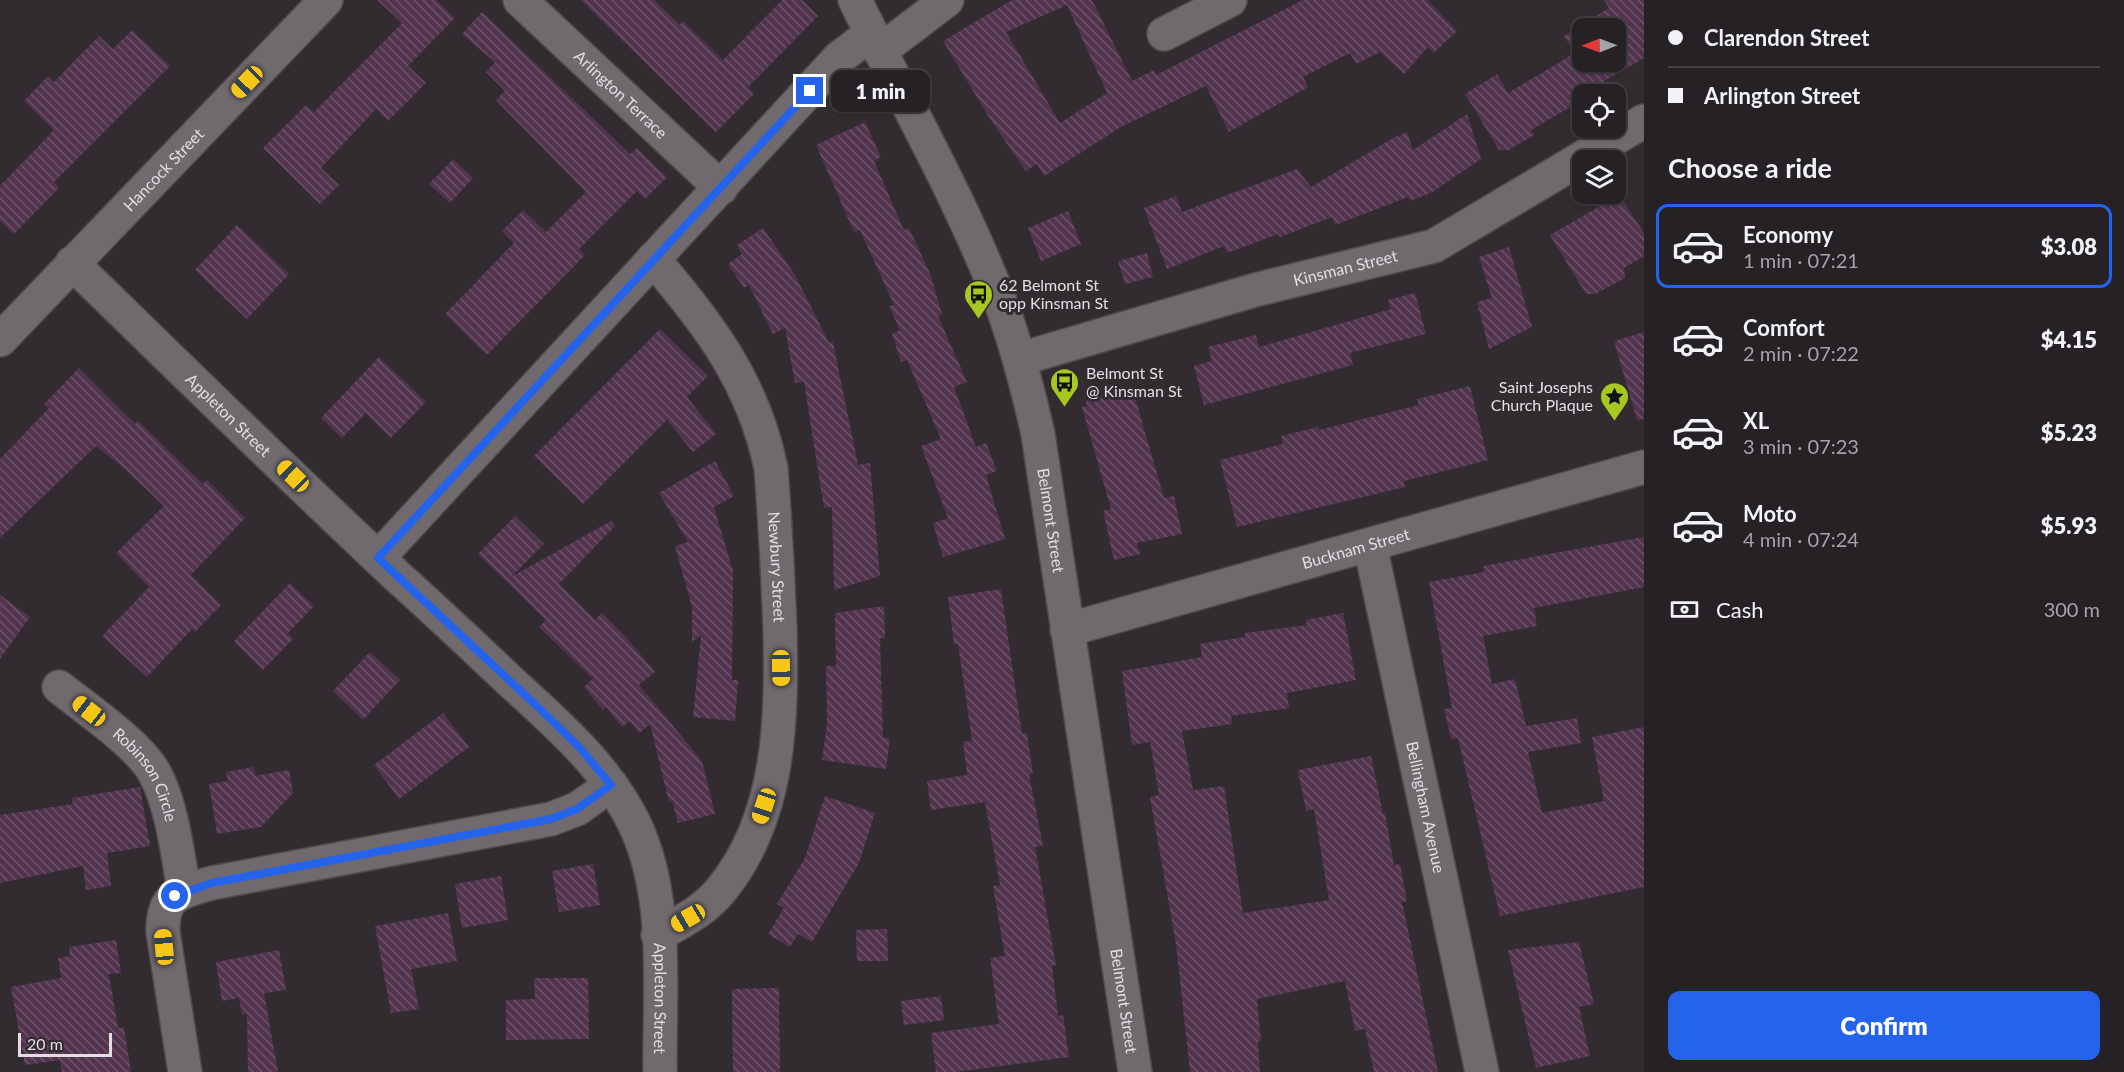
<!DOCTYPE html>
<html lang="en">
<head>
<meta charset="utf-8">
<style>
  :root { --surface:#262125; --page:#322e32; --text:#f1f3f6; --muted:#a4a3a7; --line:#423e42; --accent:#2563eb }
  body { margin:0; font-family:Lato,sans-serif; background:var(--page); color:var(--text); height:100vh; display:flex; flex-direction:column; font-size:22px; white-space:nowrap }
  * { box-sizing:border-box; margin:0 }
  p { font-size:20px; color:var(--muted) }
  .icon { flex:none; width:33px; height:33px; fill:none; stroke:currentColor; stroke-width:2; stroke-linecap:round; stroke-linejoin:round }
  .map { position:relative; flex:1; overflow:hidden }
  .details { display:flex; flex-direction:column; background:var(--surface); width:480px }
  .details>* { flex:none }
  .hud { display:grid; align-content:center; height:132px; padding:0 24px; background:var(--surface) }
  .needle { width:39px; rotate:269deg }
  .fabs { position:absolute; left:1572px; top:18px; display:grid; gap:12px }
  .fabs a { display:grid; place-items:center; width:54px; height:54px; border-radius:12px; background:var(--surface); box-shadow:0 2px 4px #0004,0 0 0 2px var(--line); font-size:30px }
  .scale { position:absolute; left:18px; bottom:15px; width:94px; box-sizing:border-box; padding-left:6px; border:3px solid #e2dee2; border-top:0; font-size:16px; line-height:21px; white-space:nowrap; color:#e2dee2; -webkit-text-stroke:4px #322c31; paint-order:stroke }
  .end { position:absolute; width:27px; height:27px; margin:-14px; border:8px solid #2563eb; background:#fff; box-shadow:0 0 0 3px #fff }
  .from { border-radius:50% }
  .bubble { position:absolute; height:42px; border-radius:12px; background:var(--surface); box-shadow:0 2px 4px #0004,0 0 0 2px var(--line); font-size:20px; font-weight:800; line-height:42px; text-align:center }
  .car { position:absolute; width:18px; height:36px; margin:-18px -9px; border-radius:8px; box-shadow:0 0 4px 2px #0007; background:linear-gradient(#f5c518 24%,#345 0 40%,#f5c518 0 76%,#345 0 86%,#f5c518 0) }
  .hud b { display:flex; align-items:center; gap:21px; height:57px; font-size:22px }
  .hud b+b { border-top:2px solid var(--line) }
  .hud i { width:15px; height:15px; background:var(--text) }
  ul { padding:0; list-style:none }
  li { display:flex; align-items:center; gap:18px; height:84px; margin:0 12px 9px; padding:0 12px; border:3px solid transparent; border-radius:12px }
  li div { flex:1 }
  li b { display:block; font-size:22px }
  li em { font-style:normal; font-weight:800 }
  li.current { border-color:var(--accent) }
  li>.icon { width:54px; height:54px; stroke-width:1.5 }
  h2 { padding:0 24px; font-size:27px; line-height:72px }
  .pay { display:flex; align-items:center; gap:15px; height:66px; padding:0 24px; font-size:22px }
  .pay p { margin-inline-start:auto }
  .button { display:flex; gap:12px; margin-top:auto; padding:12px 24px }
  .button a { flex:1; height:69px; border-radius:12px; background:var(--accent); color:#fff; font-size:24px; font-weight:800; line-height:69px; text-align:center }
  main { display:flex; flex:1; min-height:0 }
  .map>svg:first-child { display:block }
  .building { fill:url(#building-back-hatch); fill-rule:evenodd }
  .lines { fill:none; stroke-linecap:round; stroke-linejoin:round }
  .minor-casing { stroke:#4e494d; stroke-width:36 }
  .minor { stroke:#706a6f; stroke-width:33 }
  .route { stroke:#2563eb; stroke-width:8 }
  .labels { text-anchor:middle; stroke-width:6; stroke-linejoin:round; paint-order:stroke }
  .street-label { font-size:16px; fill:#e2dee2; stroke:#322c31 }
  .poi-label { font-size:16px; fill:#e2dee2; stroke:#322c31; text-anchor:start }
</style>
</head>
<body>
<main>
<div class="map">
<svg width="1644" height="1072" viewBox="0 0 1644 1072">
  <defs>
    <pattern id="building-back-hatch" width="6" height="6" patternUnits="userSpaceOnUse" patternTransform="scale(1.5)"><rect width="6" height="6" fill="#53344f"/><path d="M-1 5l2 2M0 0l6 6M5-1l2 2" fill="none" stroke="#6b5168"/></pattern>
  </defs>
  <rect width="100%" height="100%" fill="#322c31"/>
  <g class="building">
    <polygon points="377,0 436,0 455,18 408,66 426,83 388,121 376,109 321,168 339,185 320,204 263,148 306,105 314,112 402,23"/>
    <polygon points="581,0 654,0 680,25 683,21 723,60 782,0 802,0 818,16 748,87 754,94 716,132"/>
    <path d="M1012,0H1092L1132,81L1154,70L1156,75L1303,0H1427L1457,31L1434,53L1428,47L1404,74L1380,52L1356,64L1350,53L1303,77L1308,87L1229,132L1206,86L1121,127L1044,176L1037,164L1026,171L992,122L943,41ZM1067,5L1107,93L1060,123L1006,32Z"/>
    <path d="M1604,0H1644V58L1582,94L1577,99L1579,102L1531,130L1534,135L1509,150H1499L1465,94L1497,74L1508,93L1575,53L1564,36L1609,8ZM1582,28H1616V62H1582Z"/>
    <polygon points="482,12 630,154 637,148 667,177 645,199 637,191 579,249 585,255 487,355 445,314 514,243 502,231 523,210 546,232 586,192 496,100 505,91 486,72 495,62 462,34"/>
    <polygon points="132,30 170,66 54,182 59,188 14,234 0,221 0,186 54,130 24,101 48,76 54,82 99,36 113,49"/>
    <polygon points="1467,114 1481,159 1431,193 1410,201 1408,197 1335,225 1332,217 1280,237 1278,234 1227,253 1224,246 1167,269 1144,208 1176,196 1182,212 1297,169 1311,187 1393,138 1407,132 1413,150"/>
    <polygon points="865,122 881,157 874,161 904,230 909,228 931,276 942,315 938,316 967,382 954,387 976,447 986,443 997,471 986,475 1005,539 943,557 933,523 948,518 921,446 941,439 907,360 901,362 892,334 900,330 889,306 894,305 860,230 854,232 816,145"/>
    <polygon points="453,159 473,178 450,203 429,184"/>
    <polygon points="1619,195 1644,233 1644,256 1624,268 1625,278 1595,294 1586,294 1550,235"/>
    <polygon points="1068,211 1081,244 1041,261 1028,228"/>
    <polygon points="237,225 289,274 247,319 195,270"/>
    <polygon points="763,228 795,275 829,343 833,342 858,465 870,463 880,576 834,590 832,507 824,508 804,382 795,383 785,328 773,334 749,285 744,288 728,264 742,254 737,245"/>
    <polygon points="1509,247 1532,327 1489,349 1477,302 1492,298 1479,257"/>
    <polygon points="1147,253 1153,277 1125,284 1118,261"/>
    <polygon points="1415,293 1426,334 1350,353 1353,365 1204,405 1194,366 1212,361 1208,347 1256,335 1259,347 1391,309 1388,300"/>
    <polygon points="660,329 708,376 687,397 716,434 693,452 667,420 583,504 534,456"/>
    <polygon points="1644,332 1644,419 1637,420 1614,341"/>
    <polygon points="379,357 426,402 391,438 366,413 342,438 321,418"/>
    <polygon points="79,368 135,424 138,421 203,484 207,480 245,518 191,575 221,605 195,632 192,629 147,677 102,636 149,587 116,553 164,506 125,469 96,446 0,538 0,459 49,408 44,404"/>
    <polygon points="1470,386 1488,460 1404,481 1405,487 1237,527 1220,460 1283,444 1281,436 1318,427 1319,430 1419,405 1417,399"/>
    <polygon points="1132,387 1164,498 1174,496 1182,534 1137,543 1140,554 1114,560 1103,511 1111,509 1082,407 1087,406 1086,400"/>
    <polygon points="715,461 734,496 714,507 733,571 732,680 738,680 735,721 693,717 701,635 692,642 692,607 675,546 688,542 659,493"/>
    <polygon points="515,516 544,544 511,577 611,521 615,526 559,584 595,620 602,613 626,637 655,672 639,685 702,761 715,814 678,823 672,800 669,802 650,724 639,733 630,721 622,727 606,707 603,710 584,687 593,679 539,627 546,620 478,554"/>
    <polygon points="1644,537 1644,587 1534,608 1537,626 1483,636 1492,684 1515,679 1526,726 1577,718 1581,743 1528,752 1542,813 1604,801 1592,737 1644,727 1644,887 1500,916 1458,738 1451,739 1444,709 1452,708 1429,582 1484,572 1483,566"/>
    <polygon points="290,583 314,606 288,633 293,639 263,670 234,641"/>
    <polygon points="1001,589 1022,734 1027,733 1033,774 1029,774 1043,846 1035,847 1056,965 1052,966 1058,1016 1063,1015 1069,1057 956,1072 936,1072 931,1033 999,1024 990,958 1005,956 993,886 1000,885 985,802 931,810 927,781 967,775 963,742 972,741 958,644 954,644 948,597"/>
    <polygon points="0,595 30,617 0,659"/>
    <polygon points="884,606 885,638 880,638 883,737 890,739 886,769 822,760 827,724 826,666 836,666 835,613"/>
    <polygon points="1343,613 1356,680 1287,693 1289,708 1231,716 1232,724 1182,731 1193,790 1224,786 1243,913 1329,900 1314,809 1306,811 1298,770 1371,756 1383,814 1385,813 1394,865 1400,864 1407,901 1402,902 1438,1072 1374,1072 1365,1029 1355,1031 1345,981 1257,999 1261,1041 1258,1041 1260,1072 1190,1072 1176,944 1150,797 1159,795 1150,742 1132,745 1122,671 1202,657 1200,644 1245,637 1245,633 1307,625 1306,620"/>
    <polygon points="370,652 400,680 363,720 333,691"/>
    <polygon points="443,713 469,747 399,799 374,765"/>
    <polygon points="254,767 255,776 289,770 293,793 261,827 217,834 209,784 228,781 226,772"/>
    <polygon points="140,787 150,846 107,853 111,886 86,890 83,866 0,883 0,815 73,804 72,798"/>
    <polygon points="825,796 875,813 859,863 812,942 798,934 790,947 768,934 784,908 777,904 805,858"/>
    <polygon points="593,864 600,905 559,912 552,871"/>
    <polygon points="501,876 508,920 462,928 455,884"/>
    <polygon points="448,913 457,961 411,969 419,1009 391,1013 375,926"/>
    <polygon points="887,929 888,961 857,961 856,930"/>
    <polygon points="116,940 121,973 109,974 118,1028 124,1027 131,1072 62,1072 60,1060 25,1065 11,987 61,978 58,958 70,956 69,947"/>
    <polygon points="1579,942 1594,1004 1579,1007 1590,1056 1536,1068 1508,950"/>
    <polygon points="279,950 286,990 264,993 278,1072 248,1072 247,1014 242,1015 239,998 222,1001 216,962"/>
    <polygon points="534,978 588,978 589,1039 506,1040 506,1000 535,999"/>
    <polygon points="779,988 780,1072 733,1072 732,989"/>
    <polygon points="941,996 944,1020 904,1025 901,1001"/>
  </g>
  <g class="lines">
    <defs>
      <g id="minor">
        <path id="s1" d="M520,0L721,188"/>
        <path id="s2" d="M855,0C904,101 962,200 1002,306C1017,347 1028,390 1038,434L1135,1072"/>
        <polyline points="1164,34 1230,0"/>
        <polyline points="880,51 947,0"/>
        <path id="s3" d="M653,259C709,324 753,382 771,468C775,521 778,575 780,628C782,718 781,817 721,890C704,911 681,922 658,935"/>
        <path id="s4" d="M72,263C180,368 288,474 398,577C436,611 473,646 510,681C556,723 606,766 634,823C670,896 659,993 660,1072"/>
        <path id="s5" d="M0,340L326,0"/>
        <path id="s6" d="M1020,359L1255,290L1434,246L1644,121"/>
        <path id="s7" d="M1370,545L1482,1072"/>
        <polyline points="378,558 839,58 871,34"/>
        <path id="s8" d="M1067,630L1644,467"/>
        <path id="s9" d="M59,687C85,708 140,745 155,774C172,805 178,856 184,891"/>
        <path d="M185,1072L163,932C162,894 180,892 212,883L551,819L577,809L611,785"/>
      </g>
    </defs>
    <use href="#minor" class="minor-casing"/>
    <use href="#minor" class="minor"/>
  </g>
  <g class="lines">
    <polyline class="route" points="175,896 212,883 551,819 577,809 611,785 580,748 539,708 378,558 810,91"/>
  </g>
  <defs>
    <symbol id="bus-pin" viewBox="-11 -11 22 30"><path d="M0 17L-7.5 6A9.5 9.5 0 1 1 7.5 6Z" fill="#a6c821" stroke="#322c31"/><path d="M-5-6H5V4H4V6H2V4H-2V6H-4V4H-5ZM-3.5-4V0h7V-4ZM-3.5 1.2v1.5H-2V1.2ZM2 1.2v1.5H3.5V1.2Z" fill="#111"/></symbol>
    <symbol id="sight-pin" viewBox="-11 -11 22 30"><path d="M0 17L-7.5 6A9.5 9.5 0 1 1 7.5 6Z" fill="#a6c821" stroke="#322c31"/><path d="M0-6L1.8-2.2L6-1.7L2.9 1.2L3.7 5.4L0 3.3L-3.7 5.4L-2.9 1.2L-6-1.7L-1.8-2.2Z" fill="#111"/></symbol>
  </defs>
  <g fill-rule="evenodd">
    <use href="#bus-pin" x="962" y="278" width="33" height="45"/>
    <use href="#bus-pin" x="1048" y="366" width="33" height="45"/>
    <use href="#sight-pin" x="1598" y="380" width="33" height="45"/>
  </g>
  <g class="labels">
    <g class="street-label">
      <text dy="6" stroke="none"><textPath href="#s1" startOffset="138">Arlington Terrace</textPath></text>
      <text dy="6" stroke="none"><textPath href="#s5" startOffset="236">Hancock Street</textPath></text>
      <text dy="6" stroke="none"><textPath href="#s6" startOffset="338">Kinsman Street</textPath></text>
      <text dy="6" stroke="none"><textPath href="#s4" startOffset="218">Appleton Street</textPath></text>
      <text dy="6" stroke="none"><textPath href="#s2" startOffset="560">Belmont Street</textPath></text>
      <text dy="6" stroke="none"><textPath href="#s8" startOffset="300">Bucknam Street</textPath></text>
      <text dy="6" stroke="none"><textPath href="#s3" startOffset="342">Newbury Street</textPath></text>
      <text dy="6" stroke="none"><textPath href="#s9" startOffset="126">Robinson Circle</textPath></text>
      <text dy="6" stroke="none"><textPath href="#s7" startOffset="268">Bellingham Avenue</textPath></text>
      <text dy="6" stroke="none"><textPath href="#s4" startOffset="974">Appleton Street</textPath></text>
      <text dy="6" stroke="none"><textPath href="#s2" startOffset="1046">Belmont Street</textPath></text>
    </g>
    <g class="poi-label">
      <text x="999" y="291">62 Belmont St<tspan x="999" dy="18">opp Kinsman St</tspan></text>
      <text x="1086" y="379">Belmont St<tspan x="1086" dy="18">@ Kinsman St</tspan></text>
      <text x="1593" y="393" text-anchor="end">Saint Josephs<tspan x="1593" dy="18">Church Plaque</tspan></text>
    </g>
  </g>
</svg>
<div class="fabs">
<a><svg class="needle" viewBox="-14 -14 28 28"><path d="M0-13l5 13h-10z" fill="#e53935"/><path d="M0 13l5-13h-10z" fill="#a4a3a7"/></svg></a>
<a><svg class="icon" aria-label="locate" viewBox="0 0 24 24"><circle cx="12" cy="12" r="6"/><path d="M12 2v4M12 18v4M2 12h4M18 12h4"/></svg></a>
<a><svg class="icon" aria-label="layers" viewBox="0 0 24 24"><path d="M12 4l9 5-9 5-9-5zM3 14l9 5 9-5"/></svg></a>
</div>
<div class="scale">20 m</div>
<i class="end from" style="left:175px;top:896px"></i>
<i class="end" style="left:810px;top:91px"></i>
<div class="bubble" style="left:831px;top:70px;width:99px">1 min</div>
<i class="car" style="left:247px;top:82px;rotate:224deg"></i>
<i class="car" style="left:293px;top:476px;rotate:314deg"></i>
<i class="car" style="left:781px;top:668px;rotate:179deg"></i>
<i class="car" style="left:89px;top:711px;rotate:308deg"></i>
<i class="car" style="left:764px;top:806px;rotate:198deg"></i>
<i class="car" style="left:688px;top:918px;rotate:240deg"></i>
<i class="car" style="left:164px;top:947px;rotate:355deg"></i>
</div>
<section class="details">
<div class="hud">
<b><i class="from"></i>Clarendon Street</b>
<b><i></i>Arlington Street</b>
</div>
<h2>Choose a ride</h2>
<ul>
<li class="current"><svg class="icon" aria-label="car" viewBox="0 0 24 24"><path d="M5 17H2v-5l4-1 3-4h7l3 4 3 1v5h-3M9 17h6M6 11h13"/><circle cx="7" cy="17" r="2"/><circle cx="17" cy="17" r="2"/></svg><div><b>Economy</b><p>1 min · 07:21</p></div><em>$3.08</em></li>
<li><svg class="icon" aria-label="car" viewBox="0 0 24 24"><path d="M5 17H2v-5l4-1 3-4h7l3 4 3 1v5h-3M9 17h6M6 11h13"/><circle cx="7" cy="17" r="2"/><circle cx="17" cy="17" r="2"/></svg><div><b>Comfort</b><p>2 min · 07:22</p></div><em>$4.15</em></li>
<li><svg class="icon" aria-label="car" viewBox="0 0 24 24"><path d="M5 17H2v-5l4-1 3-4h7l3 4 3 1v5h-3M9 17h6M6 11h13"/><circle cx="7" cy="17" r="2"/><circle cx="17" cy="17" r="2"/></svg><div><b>XL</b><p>3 min · 07:23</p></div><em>$5.23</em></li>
<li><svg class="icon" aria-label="car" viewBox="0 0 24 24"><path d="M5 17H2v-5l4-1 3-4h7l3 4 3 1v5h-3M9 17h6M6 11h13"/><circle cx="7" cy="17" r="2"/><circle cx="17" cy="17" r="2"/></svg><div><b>Moto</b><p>4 min · 07:24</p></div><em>$5.93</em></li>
</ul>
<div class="pay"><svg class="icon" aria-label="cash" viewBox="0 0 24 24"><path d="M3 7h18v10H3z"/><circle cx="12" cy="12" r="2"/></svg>Cash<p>300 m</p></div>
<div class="button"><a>Confirm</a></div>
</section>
</main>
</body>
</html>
